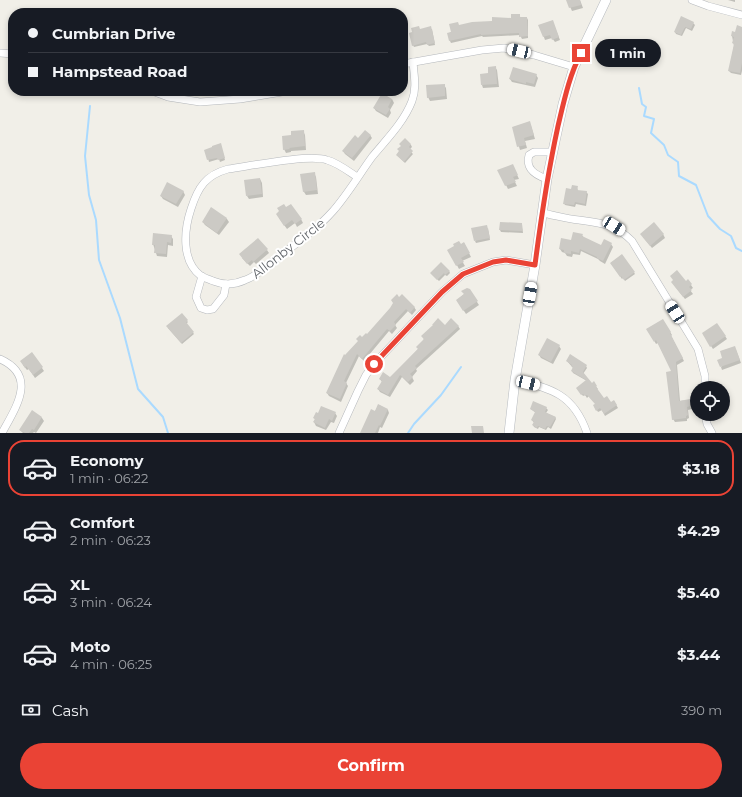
<!DOCTYPE html>
<html lang="en">
<head>
<meta charset="utf-8">
<style>
  :root { --surface:#171b24; --page:#242831; --text:#f1f3f6; --muted:#9ea1a6; --line:#363941; --accent:#ea4335 }
  body { margin:0; font-family:Montserrat,sans-serif; background:var(--page); color:var(--text); height:100vh; display:flex; flex-direction:column; font-size:15px; white-space:nowrap }
  * { box-sizing:border-box; margin:0 }
  p { font-size:13px; color:var(--muted) }
  .icon { flex:none; width:22px; height:22px; fill:none; stroke:currentColor; stroke-width:2; stroke-linecap:round; stroke-linejoin:round }
  .map { position:relative; height:433px; overflow:hidden }
  .side { display:flex; flex-direction:column; background:var(--surface); flex:1 }
  .side>* { flex:none }
  .top-card { position:absolute; left:8px; top:8px; width:400px; height:88px; border-radius:16px; box-shadow:0 2px 6px #0003; display:grid; align-content:center; height:88px; padding:0 20px; background:var(--surface) }
  .tools { position:absolute; left:690px; top:381px; display:grid; gap:8px }
  .tools a { display:grid; place-items:center; width:40px; height:40px; border-radius:50%; background:var(--surface); box-shadow:0 2px 6px #0003; font-size:20px }
  .end { position:absolute; width:18px; height:18px; margin:-9px; border:5px solid #ea4335; background:#fff; box-shadow:0 0 0 2px #fff }
  .from { border-radius:50% }
  .bubble { position:absolute; height:28px; border-radius:14px; background:var(--surface); box-shadow:0 2px 6px #0003; font-size:13px; font-weight:700; line-height:28px; text-align:center }
  .car { position:absolute; width:12px; height:24px; margin:-12px -6px; border-radius:5px; box-shadow:0 0 3px 1px #0007; background:linear-gradient(#fff 24%,#345 0 40%,#fff 0 76%,#345 0 86%,#fff 0) }
  .top-card b { display:flex; align-items:center; gap:14px; height:38px; font-size:15px }
  .top-card b+b { border-top:1px solid var(--line) }
  .top-card i { width:10px; height:10px; background:var(--text) }
  ul { padding:7px 0 0; list-style:none }
  li { display:flex; align-items:center; gap:12px; height:56px; margin:0 8px 6px; padding:0 12px; border:2px solid transparent; border-radius:16px }
  li div { flex:1 }
  li b { display:block; font-size:15px }
  li em { font-style:normal; font-weight:700 }
  li.active { border-color:var(--accent) }
  li>.icon { width:36px; height:36px; stroke-width:1.5 }
  .pay { display:flex; align-items:center; gap:10px; height:44px; padding:0 20px; font-size:15px }
  .pay p { margin-inline-start:auto }
  .cta { display:flex; gap:8px; margin-top:auto; padding:8px 20px }
  .cta a { flex:1; height:46px; border-radius:24px; background:var(--accent); color:#fff; font-size:16px; font-weight:700; line-height:46px; text-align:center }
  .map>svg:first-child { display:block }
  .shadow { fill:#0003 }
  .lines { fill:none; stroke-linecap:round; stroke-linejoin:round }
  .stream { stroke:#aadaff; stroke-width:2 }
  .building { fill:#cccac5 }
  .street-casing { stroke:#b5b8bc; stroke-width:8 }
  .secondary-casing { stroke:#b6babf; stroke-width:10 }
  .street { stroke:#fff; stroke-width:7 }
  .secondary { stroke:#fff; stroke-width:9 }
  .route { stroke:#ea4335; stroke-width:5 }
  .labels { text-anchor:middle; stroke-width:4; stroke-linejoin:round; paint-order:stroke }
  .street-label { font-size:13px; fill:#5f6368; stroke:#fff }
</style>
</head>
<body>
<div class="map">
<svg width="742" height="433" viewBox="0 0 742 433">
  <rect width="100%" height="100%" fill="#f1efe8"/>
  <g class="shadow">
    <polygon points="567,0 580,0 583,8 572,11"/>
    <polygon points="728,0 735,0 735,2"/>
    <polygon points="519,15 521,18 527,18 528,20 528,38 522,39 520,35 483,37 482,36 451,43 450,41 448,34 459,26 512,19"/>
    <polygon points="693,23 695,25 692,31 686,28 682,36 676,34 675,32"/>
    <polygon points="554,25 560,40 555,42 552,38 545,40 540,26"/>
    <polygon points="742,28 742,71 741,75 731,73 729,71 734,46 732,36"/>
    <polygon points="432,29 435,45 429,46 427,44 414,47 413,45 413,33 420,30"/>
    <polygon points="495,67 497,70 499,87 483,88 482,85"/>
    <polygon points="536,75 538,78 535,87 512,82 510,79"/>
    <polygon points="444,85 446,88 447,99 430,101 428,97"/>
    <polygon points="392,99 394,103 390,110 391,113 388,118 376,111 374,108"/>
    <polygon points="531,126 535,139 525,141 527,148 520,150 513,127"/>
    <polygon points="303,131 305,135 306,150 291,151 291,152 286,153 284,149 292,136"/>
    <polygon points="370,135 372,138 354,161 345,154 343,151 358,139"/>
    <polygon points="405,140 411,145 412,147 409,150 413,154 405,163 397,155"/>
    <polygon points="221,146 225,160 220,162 219,159 209,162 206,150"/>
    <polygon points="514,168 519,179 514,180 517,186 508,189 499,171"/>
    <polygon points="314,173 316,177 318,194 306,195 304,192 302,175"/>
    <polygon points="260,179 262,183 263,197 249,199 247,196"/>
    <polygon points="577,187 578,191 586,192 588,194 586,206 576,204 575,207 565,205 564,203 572,190"/>
    <polygon points="183,191 185,195 178,207 163,199 161,196"/>
    <polygon points="211,208 227,219 229,222 219,235 205,225 203,222"/>
    <polygon points="279,218 301,219 303,223 297,227 295,223 287,229"/>
    <polygon points="522,224 523,233 501,232 500,230"/>
    <polygon points="488,228 490,240 476,243 475,241"/>
    <polygon points="663,234 665,238 652,248 643,237"/>
    <polygon points="582,235 584,238 602,246 611,244 613,247 605,264 600,261 598,259 581,251 580,255 573,254 572,257 567,256 565,253 562,252 560,249"/>
    <polygon points="171,236 173,239 173,246 168,245 167,257 157,256 153,244"/>
    <polygon points="464,243 471,257 462,261 465,266 459,269 449,250"/>
    <polygon points="267,250 269,253 256,264 254,262 250,266 242,258"/>
    <polygon points="622,255 635,274 625,281 623,278 622,279 611,263"/>
    <polygon points="449,271 450,273 447,276 445,275 439,281 433,275"/>
    <polygon points="686,282 691,285 693,288 690,290 693,294 685,299 674,285"/>
    <polygon points="469,290 479,305 466,314 457,300"/>
    <polygon points="414,307 416,310 412,315 408,311 395,325 397,328 392,334 389,331 364,361 359,356 346,383 348,386 341,402 329,396 327,393 362,338 367,336 391,308"/>
    <polygon points="187,321 188,322 186,324 194,334 182,344 168,328"/>
    <polygon points="663,321 672,335 671,336 684,361 677,365 680,401 689,400 691,403 692,409 688,410 689,418 687,419 687,421 675,422 673,419 673,372 658,343 656,344 648,329"/>
    <polygon points="445,326 458,326 460,329 416,369 417,371 412,377 414,381 410,385 402,377 390,397 380,392 378,389 382,382 380,379 390,378 418,349 424,339 422,336"/>
    <polygon points="703,334 725,336 727,339 713,349"/>
    <polygon points="559,346 561,349 553,364 541,358 539,355"/>
    <polygon points="736,350 741,363 722,370 721,367"/>
    <polygon points="32,353 44,371 35,378 29,369 27,370 23,365"/>
    <polygon points="567,361 586,366 587,368 583,374 592,384 593,383 598,389 596,390 604,399 611,403 614,401 618,408 605,416 602,410 598,412 594,405 596,404 589,396 587,398 585,395 583,396 579,390 587,381 573,373 572,371 573,368"/>
    <polygon points="379,405 388,410 389,413 382,428 380,427 378,433 361,433"/>
    <polygon points="546,408 548,410 546,413 555,417 556,419 551,429 548,427 546,430 539,427 538,429 534,427 533,425 534,423 532,420 536,413 531,409"/>
    <polygon points="32,412 42,418 44,421 36,433 34,432 33,433 23,433 20,430"/>
    <polygon points="335,413 337,416 334,423 331,422 326,430 316,426 314,422 315,420 314,417"/>
  </g>
  <g class="lines">
    <g class="stream">
      <polyline points="639,88 642,104 646,107 644,116 654,119 651,133 664,145 668,155 678,162 679,176 696,185 708,216 720,229 731,236 736,248 742,251"/>
      <polyline points="90,106 85,156 89,195 96,220 99,260 120,318 138,389 163,417 168,433"/>
      <polyline points="408,433 414,424 441,395 461,367"/>
    </g>
  </g>
  <g class="building">
    <polygon points="566,0 580,0 581,5 569,8"/>
    <polygon points="511,14 520,14 520,17 527,17 528,36 519,37 519,33 481,35 481,34 449,41 447,33 451,32 449,24 458,22 459,25 472,22 492,21 492,17 511,18"/>
    <polygon points="681,16 694,22 691,29 685,27 681,35 674,32"/>
    <polygon points="553,20 559,37 552,40 550,35 543,37 538,25"/>
    <polygon points="737,25 742,27 742,63 740,73 728,71 734,44 732,43 734,37 731,36 732,31 735,32"/>
    <polygon points="419,26 420,29 431,26 435,43 427,45 426,42 412,46 409,33 412,32 411,28"/>
    <polygon points="496,66 497,84 481,85 480,74 488,73 488,67"/>
    <polygon points="513,67 537,74 534,84 526,82 526,84 509,79"/>
    <polygon points="445,84 445,96 427,98 426,85"/>
    <polygon points="382,93 392,99 388,107 390,109 386,115 373,108"/>
    <polygon points="530,121 534,135 524,138 526,145 517,147 512,127"/>
    <polygon points="304,130 305,146 289,148 290,149 283,150 282,136 291,135 291,131"/>
    <polygon points="365,130 371,135 352,158 342,151 355,135 358,138"/>
    <polygon points="405,138 411,144 409,147 413,151 404,162 396,155 399,151 397,149 401,146 399,144"/>
    <polygon points="221,143 225,158 218,160 217,158 207,160 204,150 212,147 212,146"/>
    <polygon points="513,164 518,175 513,177 516,182 505,186 497,170"/>
    <polygon points="315,172 317,190 303,192 300,174"/>
    <polygon points="260,178 262,194 246,196 244,180"/>
    <polygon points="167,182 184,191 176,204 160,196"/>
    <polygon points="572,185 578,186 577,190 587,191 585,204 575,202 574,205 563,204 566,188 571,189"/>
    <polygon points="284,204 286,207 291,204 302,219 295,224 292,220 284,226 276,214 279,211 277,208"/>
    <polygon points="211,207 227,218 217,233 202,222"/>
    <polygon points="500,222 522,223 522,231 499,230"/>
    <polygon points="654,222 664,234 650,246 640,234"/>
    <polygon points="487,225 490,238 474,241 471,228"/>
    <polygon points="573,232 583,234 582,236 601,245 604,239 612,243 603,261 597,258 597,257 580,249 579,253 571,251 571,254 564,253 564,250 559,249 561,238 571,240"/>
    <polygon points="153,233 172,235 171,243 167,242 166,254 154,253 155,245 152,245"/>
    <polygon points="258,238 268,249 253,262 252,260 247,264 239,254"/>
    <polygon points="459,241 461,244 464,242 470,253 461,258 464,262 456,266 447,250 454,246 453,244"/>
    <polygon points="622,254 635,272 624,280 621,276 620,277 610,263"/>
    <polygon points="441,262 450,271 445,275 444,273 437,280 430,273"/>
    <polygon points="677,270 686,281 688,279 692,284 689,287 692,290 683,297 671,282 673,280 670,276"/>
    <polygon points="467,288 470,289 478,301 463,311 456,300 464,294 461,291"/>
    <polygon points="397,294 399,297 402,294 415,307 410,313 406,309 394,322 396,325 390,331 387,329 362,359 357,354 344,381 347,383 340,399 326,393 344,354 345,355 358,341 356,339 360,335 362,337 366,333 367,334 390,308 393,303 391,300"/>
    <polygon points="182,313 188,320 186,322 194,332 181,343 166,326"/>
    <polygon points="438,318 445,325 451,318 459,326 415,366 417,368 410,374 413,377 408,382 400,375 388,395 377,389 382,381 379,379 383,372 390,377 418,349 416,347 424,339 421,336 433,325 432,325"/>
    <polygon points="663,319 671,332 670,333 683,358 676,362 679,401 690,399 691,406 687,407 688,415 686,416 686,418 672,420 666,372 671,371 656,340 654,342 646,329"/>
    <polygon points="717,323 726,336 710,347 702,333"/>
    <polygon points="547,338 560,345 551,362 538,355"/>
    <polygon points="735,346 740,360 720,367 717,360 722,358 720,351"/>
    <polygon points="32,352 43,367 33,375 26,366 25,368 20,361"/>
    <polygon points="570,354 587,365 583,372 592,383 594,381 597,386 596,387 604,398 607,396 611,402 614,400 617,405 604,414 600,408 596,411 593,405 595,404 587,395 585,396 583,394 581,395 576,388 586,380 571,371 573,367 571,366 572,365 566,361"/>
    <polygon points="533,401 547,407 545,412 556,417 550,427 547,426 545,429 538,426 537,428 532,425 534,422 531,420 535,412 530,409"/>
    <polygon points="378,404 388,409 380,426 379,425 375,433 360,433 371,409 375,411"/>
    <polygon points="321,406 336,412 332,421 329,419 325,428 313,422 315,419 313,418 316,412 318,413"/>
    <polygon points="32,410 42,417 34,430 32,429 29,433 25,433 19,430"/>
    <polygon points="471,426 483,426 484,433 472,433"/>
  </g>
  <g class="lines">
    <defs>
      <g id="street">
        <polyline points="692,0 708,6 742,15"/>
        <polyline points="0,53 13,54"/>
        <polyline points="403,64 482,50 504,48 534,55 574,67"/>
        <polyline points="152,91 168,97 200,102 240,99 288,91"/>
        <path d="M357,177C348,171 338,163 327,160C308,154 250,166 228,169C206,175 198,187 191,209C184,230 181,261 201,276C204,278 209,279 213,281C223,285 234,285 245,280C257,276 267,266 277,258C296,244 317,229 333,211C347,195 359,175 372,157C386,140 404,122 412,101C417,88 414,75 413,62"/>
        <path d="M547,179C535,175 525,169 529,155L534,152H552"/>
        <path d="M542,213C554,215 566,219 579,220C601,223 615,224 632,241L698,349L705,376V388"/>
        <polyline points="202,276 196,297 201,308 207,310 213,309 224,295 226,284"/>
        <path d="M0,359C38,376 16,407 2,433"/>
        <path d="M515,380C552,388 574,395 587,433"/>
        <polyline points="705,414 707,424 712,433"/>
        <polyline points="339,433 358,391 366,375 374,364 442,292 463,274 493,262 506,260 535,265"/>
      </g>
      <polyline id="secondary" points="509,433 515,380 535,265 547,179 563,104 574,67 606,0"/>
    </defs>
    <use href="#street" class="street-casing"/>
    <use href="#secondary" class="secondary-casing"/>
    <use href="#street" class="street"/>
    <use href="#secondary" class="secondary"/>
  </g>
  <g class="lines">
    <path class="route" d="M374,364L442,292L463,274L493,262L506,260L535,265C541,218 548,172 558,126C564,101 569,76 581,53"/>
  </g>
  <g class="labels">
    <g class="street-label">
      <text transform="translate(288 248) rotate(-38)" y="5">Allonby Circle</text>
    </g>
  </g>
</svg>
<div class="tools">
<a><svg class="icon" aria-label="locate" viewBox="0 0 24 24"><circle cx="12" cy="12" r="6"/><path d="M12 2v4M12 18v4M2 12h4M18 12h4"/></svg></a>
</div>
<i class="end from" style="left:374px;top:364px"></i>
<i class="end" style="left:581px;top:53px"></i>
<div class="bubble" style="left:595px;top:39px;width:66px">1 min</div>
<i class="car" style="left:519px;top:51px;rotate:283deg"></i>
<i class="car" style="left:614px;top:226px;rotate:122deg"></i>
<i class="car" style="left:530px;top:294px;rotate:10deg"></i>
<i class="car" style="left:675px;top:312px;rotate:327deg"></i>
<i class="car" style="left:528px;top:383px;rotate:103deg"></i>
<div class="top-card">
<b><i class="from"></i>Cumbrian Drive</b>
<b><i></i>Hampstead Road</b>
</div>
</div>
<section class="side">
<ul>
<li class="active"><svg class="icon" aria-label="car" viewBox="0 0 24 24"><path d="M5 17H2v-5l4-1 3-4h7l3 4 3 1v5h-3M9 17h6M6 11h13"/><circle cx="7" cy="17" r="2"/><circle cx="17" cy="17" r="2"/></svg><div><b>Economy</b><p>1 min · 06:22</p></div><em>$3.18</em></li>
<li><svg class="icon" aria-label="car" viewBox="0 0 24 24"><path d="M5 17H2v-5l4-1 3-4h7l3 4 3 1v5h-3M9 17h6M6 11h13"/><circle cx="7" cy="17" r="2"/><circle cx="17" cy="17" r="2"/></svg><div><b>Comfort</b><p>2 min · 06:23</p></div><em>$4.29</em></li>
<li><svg class="icon" aria-label="car" viewBox="0 0 24 24"><path d="M5 17H2v-5l4-1 3-4h7l3 4 3 1v5h-3M9 17h6M6 11h13"/><circle cx="7" cy="17" r="2"/><circle cx="17" cy="17" r="2"/></svg><div><b>XL</b><p>3 min · 06:24</p></div><em>$5.40</em></li>
<li><svg class="icon" aria-label="car" viewBox="0 0 24 24"><path d="M5 17H2v-5l4-1 3-4h7l3 4 3 1v5h-3M9 17h6M6 11h13"/><circle cx="7" cy="17" r="2"/><circle cx="17" cy="17" r="2"/></svg><div><b>Moto</b><p>4 min · 06:25</p></div><em>$3.44</em></li>
</ul>
<div class="pay"><svg class="icon" aria-label="cash" viewBox="0 0 24 24"><path d="M3 7h18v10H3z"/><circle cx="12" cy="12" r="2"/></svg>Cash<p>390 m</p></div>
<div class="cta"><a>Confirm</a></div>
</section>
</body>
</html>
